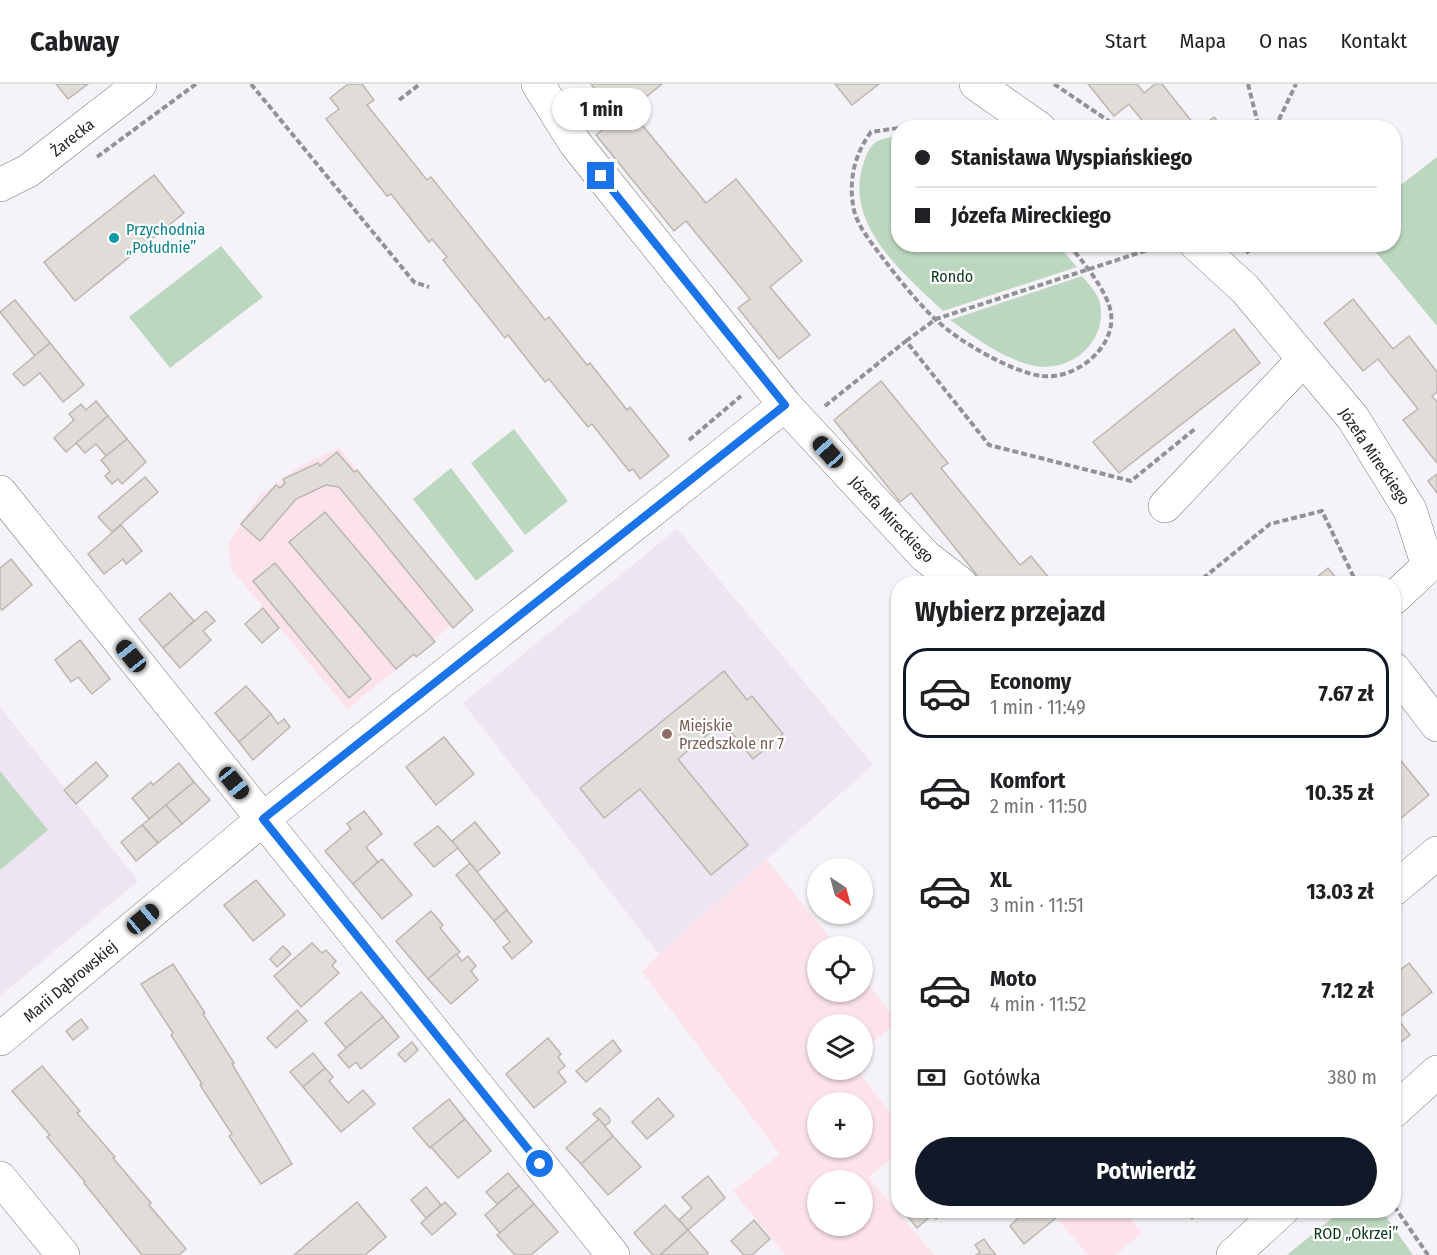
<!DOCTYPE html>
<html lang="pl">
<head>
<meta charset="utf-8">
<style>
  :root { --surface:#fff; --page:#f2f2f2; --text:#202124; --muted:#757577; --line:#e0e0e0; --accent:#111827 }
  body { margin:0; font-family:"Fira Sans Condensed",sans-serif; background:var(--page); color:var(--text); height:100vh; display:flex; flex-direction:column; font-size:22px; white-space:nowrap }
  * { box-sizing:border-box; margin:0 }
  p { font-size:20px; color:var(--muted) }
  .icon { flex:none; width:33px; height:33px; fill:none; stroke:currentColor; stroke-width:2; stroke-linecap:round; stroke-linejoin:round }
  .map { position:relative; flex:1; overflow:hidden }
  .drawer { position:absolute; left:891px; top:492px; width:510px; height:642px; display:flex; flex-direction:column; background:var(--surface); border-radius:24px; box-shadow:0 2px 4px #0004 }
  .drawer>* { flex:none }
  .hud { position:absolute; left:891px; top:36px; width:510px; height:132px; border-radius:24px; box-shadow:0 2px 4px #0004; display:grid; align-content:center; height:132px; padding:0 24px; background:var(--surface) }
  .needle { width:39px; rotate:144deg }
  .tools { position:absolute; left:807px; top:774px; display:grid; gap:12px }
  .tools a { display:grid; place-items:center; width:66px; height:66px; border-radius:50%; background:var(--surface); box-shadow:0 2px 4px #0004; font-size:30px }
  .end { position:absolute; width:27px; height:27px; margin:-14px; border:8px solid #1a73e8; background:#fff; box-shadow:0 0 0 3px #fff }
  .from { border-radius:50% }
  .bubble { position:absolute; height:42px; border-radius:21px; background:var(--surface); box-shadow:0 2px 4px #0004; font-size:20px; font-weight:700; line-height:42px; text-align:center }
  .car { position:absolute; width:18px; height:36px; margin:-18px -9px; border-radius:8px; box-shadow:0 0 4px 2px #0007; background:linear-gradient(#222 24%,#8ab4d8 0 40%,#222 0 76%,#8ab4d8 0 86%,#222 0) }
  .hud b { display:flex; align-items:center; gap:21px; height:57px; font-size:22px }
  .hud b+b { border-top:2px solid var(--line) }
  .hud i { width:15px; height:15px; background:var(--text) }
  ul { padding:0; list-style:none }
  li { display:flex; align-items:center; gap:18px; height:90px; margin:0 12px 9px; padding:0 12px; border:3px solid transparent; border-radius:24px }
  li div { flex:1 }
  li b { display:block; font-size:22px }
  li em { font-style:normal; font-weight:700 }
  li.selected { border-color:var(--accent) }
  li>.icon { width:54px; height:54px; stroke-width:1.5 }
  h2 { padding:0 24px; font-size:27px; line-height:72px }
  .pay { display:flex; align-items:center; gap:15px; height:66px; padding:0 24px; font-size:22px }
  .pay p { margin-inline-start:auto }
  .cta { display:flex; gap:12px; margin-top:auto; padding:12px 24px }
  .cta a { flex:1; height:69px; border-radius:36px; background:var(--accent); color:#fff; font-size:24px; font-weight:700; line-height:69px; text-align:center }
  header { display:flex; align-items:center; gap:36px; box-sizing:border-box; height:84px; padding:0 30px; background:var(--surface); border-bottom:2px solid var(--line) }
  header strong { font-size:28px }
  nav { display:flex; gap:33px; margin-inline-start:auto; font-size:21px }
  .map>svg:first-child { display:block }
  .industrial { fill:#fce2ea; fill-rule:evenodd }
  .built { fill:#ede5f1 }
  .green { fill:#bcd7bf }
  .building { fill:#e0ddd8; stroke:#bab7b1; stroke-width:1.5 }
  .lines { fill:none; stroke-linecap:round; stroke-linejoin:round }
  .minor-casing { stroke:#7c797e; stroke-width:34 }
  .path { stroke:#939195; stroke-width:4; stroke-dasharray:6 3; stroke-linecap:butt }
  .minor { stroke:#fff; stroke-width:33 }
  .route { stroke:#1a73e8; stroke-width:8 }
  .culture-dot { fill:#0f9aa8; stroke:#fff; stroke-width:2 }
  .education-dot { fill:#8d6e63; stroke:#fff; stroke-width:2 }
  .labels { text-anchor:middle; stroke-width:4.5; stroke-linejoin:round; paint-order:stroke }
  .street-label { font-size:16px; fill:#242325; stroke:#fff }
  .culture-label { font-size:16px; fill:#0d838f; stroke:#fff; text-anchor:start }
  .park-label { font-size:16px; fill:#0b3c18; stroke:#fff }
  .education-label { font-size:16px; fill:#785e54; stroke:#fff; text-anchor:start }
</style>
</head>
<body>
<header>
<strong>Cabway</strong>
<nav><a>Start</a><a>Mapa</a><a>O nas</a><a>Kontakt</a></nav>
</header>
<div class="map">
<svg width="1437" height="1171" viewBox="0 0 1437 1171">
  <rect width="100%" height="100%" fill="#f6f3f8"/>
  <g class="industrial">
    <polygon points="339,364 472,525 347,625 232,486 228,460 259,412 302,381"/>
    <path d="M766,775L837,862H818V908H862L863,894L898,938L863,966L862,940H818V986H857L898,1039V1070L868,1093L934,1171H785L733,1107L780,1070L642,888L659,870ZM818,1018H862V1064H818ZM818,1096H862V1142H818Z"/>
    <polygon points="1051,1127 1124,1127 1142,1149 1115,1171 1088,1171"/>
  </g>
  <g class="built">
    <polygon points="677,445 873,681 659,870 463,619"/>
    <polygon points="0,623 138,797 0,912"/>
  </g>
  <g class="green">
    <path d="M898,52V160L1058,161L1077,183L943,227C904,190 844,141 863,81C870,58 876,55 898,52Z"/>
    <polygon points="1437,73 1437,242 1370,161 1394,160 1394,106"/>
    <polygon points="221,162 263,213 170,284 129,233"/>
    <path d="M1082,192C1088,199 1098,210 1100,219C1108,259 1069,291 1030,281C1001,273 974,253 950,236Z"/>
    <polygon points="514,345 568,417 525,451 471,379"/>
    <polygon points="451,384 514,467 476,497 413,415"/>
    <polygon points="0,687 48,746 0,786"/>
    <polygon points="1341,1127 1382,1127 1413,1171 1287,1171"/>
  </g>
  <g class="building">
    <polygon points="56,0 88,0 68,15"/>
    <polygon points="348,0 362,0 374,16 367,21 427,96 431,93 545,236 549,233 587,281 590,279 627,326 630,323 669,372 640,395 633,385 629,387 592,340 588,343 549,295 545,298 508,251 505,254 443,176 447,173 432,155 429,158 391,110 387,112 326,35 339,25 330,14"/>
    <polygon points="591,0 662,0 630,26 706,119 736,95 802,177 770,203 810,251 779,275 738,224 750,215 686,137 674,147 596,51 618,33"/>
    <polygon points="835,0 879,0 852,21"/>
    <polygon points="1088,0 1137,0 1144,9 1155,0 1162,0 1197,44 1148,44 1129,20 1114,32"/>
    <polygon points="1214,33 1223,44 1200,44"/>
    <polygon points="154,91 184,129 75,217 44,178"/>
    <polygon points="1353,215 1393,265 1409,252 1437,288 1437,308 1432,312 1437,318 1437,379 1403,336 1418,325 1378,275 1363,287 1324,239"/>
    <polygon points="15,216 50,259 35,272 0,228"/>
    <polygon points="1234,245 1260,279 1119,389 1093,358"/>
    <polygon points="50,259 84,301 63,318 40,289 24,302 13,290"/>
    <polygon points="881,297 948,379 941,384 1020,481 1031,472 1054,500 1005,500 1001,495 996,500 984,500 911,409 900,418 834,336"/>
    <polygon points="96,317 108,332 66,368 54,354 74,336 69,330 81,320 86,326"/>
    <polygon points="108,332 127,355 106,372 96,360 85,369 76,359"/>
    <polygon points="127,355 146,378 122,400 118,395 112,400 105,392 110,387 101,376"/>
    <polygon points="337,368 354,388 357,386 473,526 453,544 339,403 326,401 296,415 260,457 241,440 276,401 280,404 285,399 283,395 318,379 320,382"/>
    <polygon points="1437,390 1437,409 1428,397"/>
    <polygon points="145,393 158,408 112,448 98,433"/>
    <polygon points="325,428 435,558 416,573 414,570 396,585 289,458"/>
    <polygon points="121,441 142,467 126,480 123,475 104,490 88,470"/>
    <polygon points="11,475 32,501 2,526 0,524 0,484"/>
    <polygon points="275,479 371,595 349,614 253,497"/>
    <polygon points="1328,484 1341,500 1309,500"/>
    <polygon points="170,509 194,537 163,564 139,535"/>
    <polygon points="263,524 279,544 262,559 245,540"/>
    <polygon points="206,527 215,537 203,547 211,556 180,584 163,564"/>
    <polygon points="80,556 110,595 92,610 78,593 71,598 55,576"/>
    <polygon points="724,587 747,616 752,612 783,650 753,675 723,638 678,675 748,761 711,791 640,705 604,734 580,704"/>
    <polygon points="246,602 271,630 239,658 215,629"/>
    <polygon points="271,630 278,640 284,635 290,643 253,676 239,658"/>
    <polygon points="444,653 474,690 436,721 406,683"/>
    <polygon points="1401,677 1429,711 1394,740 1394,684"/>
    <polygon points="96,678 108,692 76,720 64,706"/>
    <polygon points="179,679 194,698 149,735 132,714 151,698 153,701"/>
    <polygon points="194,698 210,716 182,740 166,721"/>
    <polygon points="166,721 182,740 158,759 142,741"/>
    <polygon points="364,727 382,750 366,763 378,778 353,800 325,767 351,745 347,740"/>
    <polygon points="475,738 500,769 477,788 452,757"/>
    <polygon points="142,741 158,759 136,777 121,758"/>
    <polygon points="438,742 458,764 434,783 414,760"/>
    <polygon points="382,775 412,811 382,835 353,800"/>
    <polygon points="470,779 507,826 494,837 456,791"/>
    <polygon points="256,796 285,831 253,857 224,821"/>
    <polygon points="507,826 532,858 512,875 503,863 510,858 494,837"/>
    <polygon points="431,827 443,841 440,844 460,868 428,895 396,857"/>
    <polygon points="312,859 322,869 326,866 336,877 332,882 339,889 301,923 274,892"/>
    <polygon points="283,862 291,870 277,883 270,875"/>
    <polygon points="456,870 462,877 468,872 476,882 471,887 478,896 451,920 428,895"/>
    <polygon points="1409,879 1432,908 1397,935 1394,930 1394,891"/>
    <polygon points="173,880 205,929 203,930 234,979 232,980 292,1080 261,1100 229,1052 232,1050 200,1001 202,1000 171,951 173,949 141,900"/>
    <polygon points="361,908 383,933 346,964 325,939"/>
    <polygon points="297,926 307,937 276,964 267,954"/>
    <polygon points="1394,930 1410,951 1394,963"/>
    <polygon points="383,933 399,953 361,985 356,978 349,984 338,971"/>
    <polygon points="81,935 88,944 73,956 66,947"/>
    <polygon points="548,954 561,970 558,973 565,982 558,988 566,998 534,1024 506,990"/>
    <polygon points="613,956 621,967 586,998 576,987"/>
    <polygon points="412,958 418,966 405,978 398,970"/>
    <polygon points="313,969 325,984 303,1003 290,988"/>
    <polygon points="42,982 80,1027 77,1029 115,1073 113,1074 151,1119 149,1121 186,1165 179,1171 142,1171 84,1099 85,1098 47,1053 50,1051 12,1007"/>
    <polygon points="325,984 333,993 329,997 348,1019 363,1006 375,1020 341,1048 303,1003"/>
    <polygon points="658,1014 674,1032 647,1055 632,1038"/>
    <polygon points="449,1015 465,1035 430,1064 413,1044"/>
    <polygon points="600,1024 609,1033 610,1038 605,1042 593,1030"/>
    <polygon points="465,1035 491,1067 458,1094 431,1063"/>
    <polygon points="599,1035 613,1052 581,1080 566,1064"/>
    <polygon points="613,1052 641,1083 608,1111 581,1080"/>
    <polygon points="508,1089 519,1102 497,1120 486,1108"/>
    <polygon points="708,1092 725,1114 688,1146 679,1136 692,1124 682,1113"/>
    <polygon points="519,1102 534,1120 500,1149 485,1131"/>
    <polygon points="426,1103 441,1121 426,1134 411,1116"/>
    <polygon points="357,1118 386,1153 365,1171 294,1171"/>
    <polygon points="445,1118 456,1130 432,1151 421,1139"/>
    <polygon points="534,1120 558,1148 531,1171 515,1171 497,1151"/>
    <polygon points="665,1121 688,1146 660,1171 653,1171 634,1149"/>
    <polygon points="907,1126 939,1126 942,1130 936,1135 932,1131 917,1144 905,1129"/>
    <polygon points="1026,1126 1049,1126 1056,1134 1024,1160 1010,1142"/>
    <polygon points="1185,1126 1203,1126 1192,1135"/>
    <polygon points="754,1136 770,1155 752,1171 744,1171 731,1157"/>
    <polygon points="688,1146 708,1169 706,1171 660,1171"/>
    <polygon points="984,1155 988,1161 996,1171 976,1171 980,1168 975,1161"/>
  </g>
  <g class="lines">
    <defs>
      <g id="minor">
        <polyline points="538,0 575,59 785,321 925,472 961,500"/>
        <polyline points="976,0 1039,44"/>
        <polyline points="0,101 28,87 140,0"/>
        <polyline points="1196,160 1245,205 1353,334 1410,426 1428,482 1394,514"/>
        <polyline points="0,408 613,1171"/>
        <polyline points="1165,422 1303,276"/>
        <polyline points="1394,585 1437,641"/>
        <polyline points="1394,805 1437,769"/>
        <polyline points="0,955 263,735 785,321"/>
        <polyline points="1394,1027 1437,988"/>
        <polyline points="0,1094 63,1171"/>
        <polyline points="1233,1171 1282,1126"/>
      </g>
    </defs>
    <use href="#minor" class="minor-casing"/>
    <g class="path">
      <polyline points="251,0 414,198 429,203"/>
      <polyline points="1054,0 1119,44"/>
      <polyline points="1248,0 1259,44"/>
      <polyline points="399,16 420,0"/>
      <path d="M898,44L871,48C854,71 848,98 854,126C858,143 871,158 882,173C898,194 916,217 935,235C958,257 1011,288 1042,292C1075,296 1116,264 1111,229C1108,208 1082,176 1068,160"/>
      <polyline points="1275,44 1296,0"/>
      <polyline points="97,73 196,0"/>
      <polyline points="1246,169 1257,160"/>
      <polyline points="906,257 936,235 1166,160"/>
      <polyline points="825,322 906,257 989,361 1131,397 1196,344"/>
      <polyline points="689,356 741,312"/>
      <polyline points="1196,500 1270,440 1322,427 1357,500"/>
      <polyline points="1394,1122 1428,1171"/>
    </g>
    <use href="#minor" class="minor"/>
  </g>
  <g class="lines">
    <polyline class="route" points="540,1080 263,735 785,321 601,92"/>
  </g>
  <circle class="culture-dot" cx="114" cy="154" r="6"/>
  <circle class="education-dot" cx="667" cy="650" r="6"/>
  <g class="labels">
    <g class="street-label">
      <text transform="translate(72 53) rotate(-38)" y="6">Żarecka</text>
      <text transform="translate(1375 372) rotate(56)" y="6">Józefa Mireckiego</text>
      <text transform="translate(892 435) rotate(46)" y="6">Józefa Mireckiego</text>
      <text transform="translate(70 897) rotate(-40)" y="6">Marii Dąbrowskiej</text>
    </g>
    <g class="culture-label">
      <text x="126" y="151">Przychodnia<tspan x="126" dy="18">„Południe”</tspan></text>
    </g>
    <g class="park-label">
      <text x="952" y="198">Rondo</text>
      <text x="1356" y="1155">ROD „Okrzei”</text>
    </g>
    <g class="education-label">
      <text x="679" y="647">Miejskie<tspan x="679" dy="18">Przedszkole nr 7</tspan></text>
    </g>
  </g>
</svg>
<div class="tools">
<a><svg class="needle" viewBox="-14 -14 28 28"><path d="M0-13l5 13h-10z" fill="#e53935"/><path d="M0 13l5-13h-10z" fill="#757577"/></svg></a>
<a><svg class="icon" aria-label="locate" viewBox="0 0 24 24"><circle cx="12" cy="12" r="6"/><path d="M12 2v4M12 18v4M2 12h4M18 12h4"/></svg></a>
<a><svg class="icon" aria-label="layers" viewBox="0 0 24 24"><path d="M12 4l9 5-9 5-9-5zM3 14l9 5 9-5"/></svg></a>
<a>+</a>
<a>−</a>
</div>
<i class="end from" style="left:540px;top:1080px"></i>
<i class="end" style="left:601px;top:92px"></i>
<div class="bubble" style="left:552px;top:4px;width:99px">1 min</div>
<i class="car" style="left:828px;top:368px;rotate:318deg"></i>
<i class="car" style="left:131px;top:572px;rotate:321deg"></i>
<i class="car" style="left:234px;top:699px;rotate:141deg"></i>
<i class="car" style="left:143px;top:835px;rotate:50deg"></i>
<div class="hud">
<b><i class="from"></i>Stanisława Wyspiańskiego</b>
<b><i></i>Józefa Mireckiego</b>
</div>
<section class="drawer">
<h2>Wybierz przejazd</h2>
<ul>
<li class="selected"><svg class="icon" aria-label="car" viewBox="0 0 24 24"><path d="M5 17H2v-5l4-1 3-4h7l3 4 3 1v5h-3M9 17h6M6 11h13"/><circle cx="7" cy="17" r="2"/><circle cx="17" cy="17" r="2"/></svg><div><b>Economy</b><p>1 min · 11:49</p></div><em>7.67 zł</em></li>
<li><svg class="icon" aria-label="car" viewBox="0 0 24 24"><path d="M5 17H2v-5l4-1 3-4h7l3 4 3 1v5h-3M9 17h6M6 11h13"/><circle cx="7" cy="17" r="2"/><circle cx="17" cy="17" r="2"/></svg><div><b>Komfort</b><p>2 min · 11:50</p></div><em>10.35 zł</em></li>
<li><svg class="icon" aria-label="car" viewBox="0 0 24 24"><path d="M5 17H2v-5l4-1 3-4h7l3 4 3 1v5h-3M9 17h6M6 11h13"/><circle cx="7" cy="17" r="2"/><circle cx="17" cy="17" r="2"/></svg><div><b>XL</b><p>3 min · 11:51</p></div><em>13.03 zł</em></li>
<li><svg class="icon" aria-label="car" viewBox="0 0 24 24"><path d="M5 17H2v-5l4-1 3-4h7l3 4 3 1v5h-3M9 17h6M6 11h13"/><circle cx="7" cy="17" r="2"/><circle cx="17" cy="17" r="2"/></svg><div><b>Moto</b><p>4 min · 11:52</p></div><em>7.12 zł</em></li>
</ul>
<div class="pay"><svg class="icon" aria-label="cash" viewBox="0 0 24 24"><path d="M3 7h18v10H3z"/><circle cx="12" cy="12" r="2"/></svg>Gotówka<p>380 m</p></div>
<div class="cta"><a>Potwierdź</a></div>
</section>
</div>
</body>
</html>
